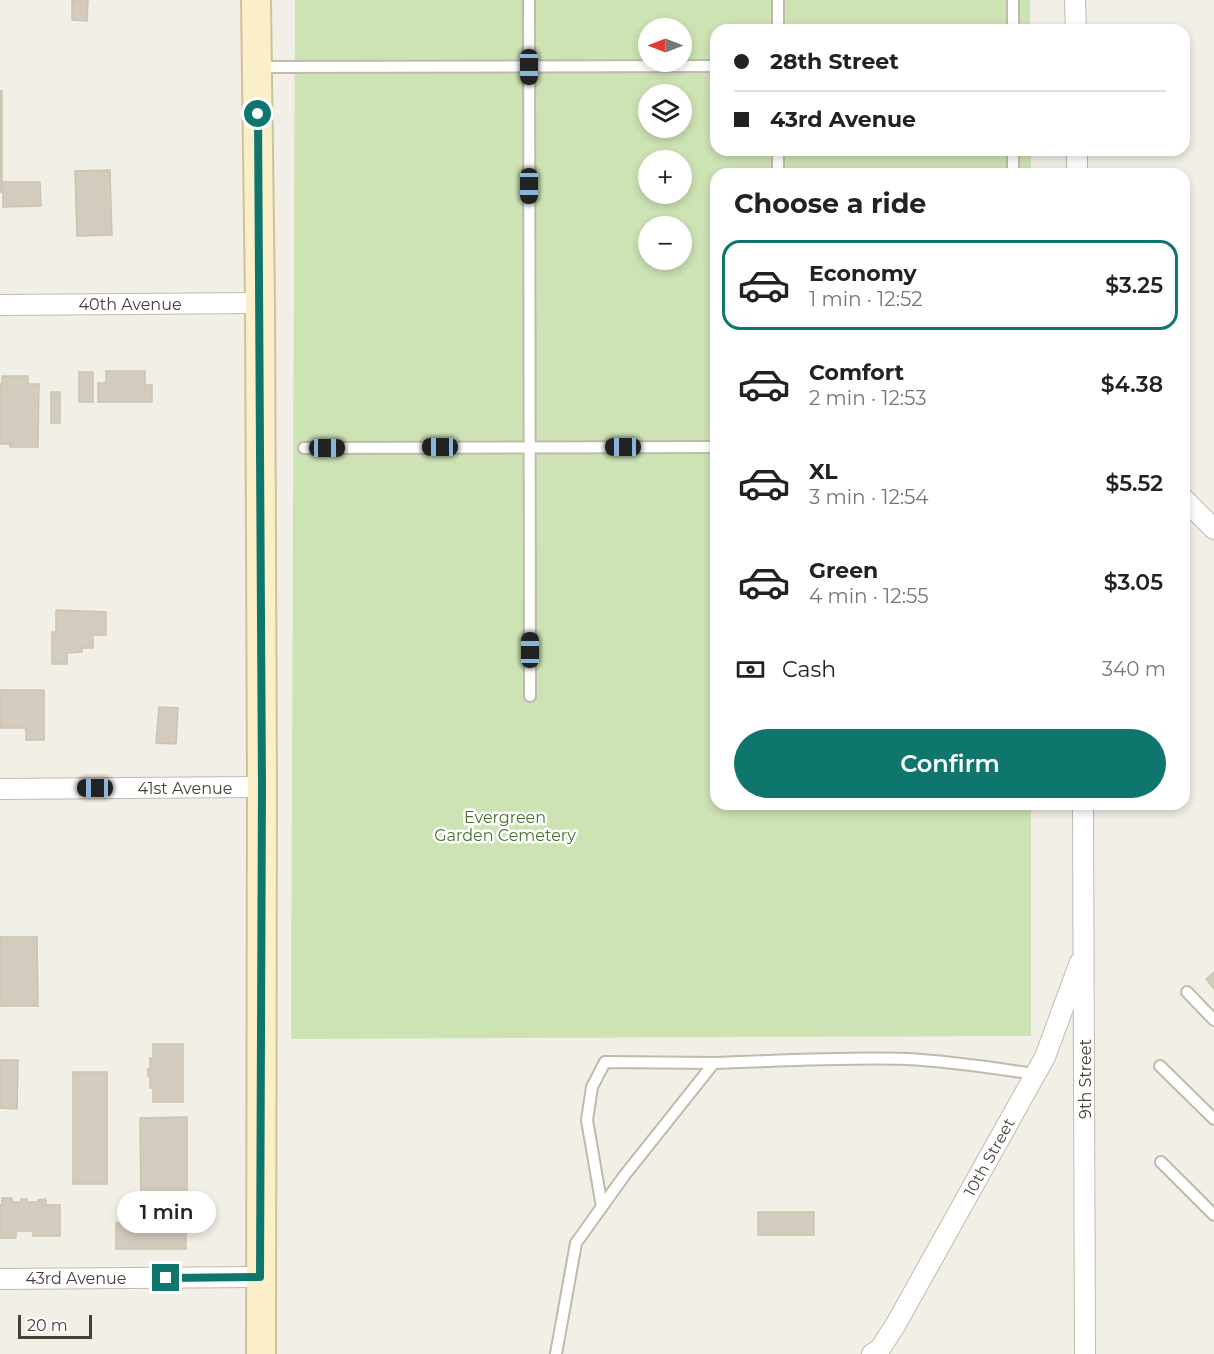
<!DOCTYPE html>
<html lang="en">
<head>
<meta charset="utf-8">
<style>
  :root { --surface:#fff; --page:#f2f2f2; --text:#222; --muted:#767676; --line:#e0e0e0; --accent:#0f766e }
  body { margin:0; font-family:Montserrat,sans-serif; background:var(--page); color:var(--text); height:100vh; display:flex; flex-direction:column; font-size:22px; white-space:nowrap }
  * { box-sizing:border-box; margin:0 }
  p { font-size:20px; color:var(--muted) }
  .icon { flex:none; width:33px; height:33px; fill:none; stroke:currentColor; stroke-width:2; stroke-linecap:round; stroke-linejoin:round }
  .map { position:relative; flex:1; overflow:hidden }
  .side { position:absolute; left:710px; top:168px; width:480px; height:642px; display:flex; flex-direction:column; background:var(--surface); border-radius:18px; box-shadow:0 3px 9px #0003 }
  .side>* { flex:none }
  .banner { position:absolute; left:710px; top:24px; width:480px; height:132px; border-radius:18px; box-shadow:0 3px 9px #0003; display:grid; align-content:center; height:132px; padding:0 24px; background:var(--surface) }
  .needle { width:39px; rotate:270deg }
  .fabs { position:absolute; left:638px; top:18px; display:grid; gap:12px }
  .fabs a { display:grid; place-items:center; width:54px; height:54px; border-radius:50%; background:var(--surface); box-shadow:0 3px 9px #0003; font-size:30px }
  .scale { position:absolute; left:18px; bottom:15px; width:74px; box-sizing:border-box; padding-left:6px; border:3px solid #453f37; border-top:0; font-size:16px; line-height:21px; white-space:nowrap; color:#453f37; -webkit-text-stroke:4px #fff; paint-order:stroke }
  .end { position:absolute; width:27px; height:27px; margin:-14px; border:8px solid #0f766e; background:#fff; box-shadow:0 0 0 3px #fff }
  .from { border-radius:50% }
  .bubble { position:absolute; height:42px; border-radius:21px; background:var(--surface); box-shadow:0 3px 9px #0003; font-size:20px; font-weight:600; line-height:42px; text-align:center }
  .car { position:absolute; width:18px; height:36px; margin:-18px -9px; border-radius:8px; box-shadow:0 0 4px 2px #0007; background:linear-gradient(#222 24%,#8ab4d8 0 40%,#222 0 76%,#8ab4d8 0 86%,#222 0) }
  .banner b { display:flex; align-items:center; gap:21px; height:57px; font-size:22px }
  .banner b+b { border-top:2px solid var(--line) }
  .banner i { width:15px; height:15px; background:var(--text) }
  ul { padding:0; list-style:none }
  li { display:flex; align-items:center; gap:18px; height:90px; margin:0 12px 9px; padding:0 12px; border:3px solid transparent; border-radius:18px }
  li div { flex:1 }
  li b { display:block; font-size:22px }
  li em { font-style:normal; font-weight:600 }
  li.selected { border-color:var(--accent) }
  li>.icon { width:54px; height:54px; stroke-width:1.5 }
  h2 { padding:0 24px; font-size:27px; line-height:72px }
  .pay { display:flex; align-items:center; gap:15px; height:66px; padding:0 24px; font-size:22px }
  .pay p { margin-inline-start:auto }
  .button { display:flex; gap:12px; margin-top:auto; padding:12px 24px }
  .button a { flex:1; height:69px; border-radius:36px; background:var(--accent); color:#fff; font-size:24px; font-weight:600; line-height:69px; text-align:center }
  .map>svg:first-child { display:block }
  .green { fill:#cde3b3; fill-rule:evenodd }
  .building { fill:#d3cbbd; stroke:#cdc3b1; stroke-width:1.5 }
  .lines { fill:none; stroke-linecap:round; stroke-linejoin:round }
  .service-casing { stroke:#c0baad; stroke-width:14 }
  .minor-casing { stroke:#c0baad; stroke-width:22 }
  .secondary-casing { stroke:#cec29a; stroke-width:32 }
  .service { stroke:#fff; stroke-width:10 }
  .minor { stroke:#fff; stroke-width:20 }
  .secondary { stroke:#faefc9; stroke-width:28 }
  .route { stroke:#0f766e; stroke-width:8 }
  .labels { text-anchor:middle; stroke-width:5; stroke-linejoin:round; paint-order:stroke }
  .street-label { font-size:16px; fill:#453f37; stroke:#fff }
  .park-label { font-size:16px; fill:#47722e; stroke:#fff }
</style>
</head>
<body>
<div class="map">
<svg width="1214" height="1354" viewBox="0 0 1214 1354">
  <rect width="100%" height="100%" fill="#f2efe7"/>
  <path class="green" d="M295,0H1030V30H716V150H1031V174H716V804H1031V1036L291,1039ZM648,28H681V62H648ZM648,94H681V128H648ZM648,160H681V194H648ZM648,226H681V260H648Z"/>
  <g class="building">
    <polygon points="72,0 88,0 87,21 72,20"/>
    <rect x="0" y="91" width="2" height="101"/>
    <polygon points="110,170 112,235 77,236 75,171"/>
    <polygon points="3,182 40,182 41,206 3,207"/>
    <polygon points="106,371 145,371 145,385 152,385 152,402 98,402 98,383 106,383"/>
    <rect x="79" y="372" width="14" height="30"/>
    <polygon points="2,376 28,376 28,384 39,384 38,447 10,447 10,444 0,444 0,384 2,384"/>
    <rect x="51" y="392" width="9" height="31"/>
    <polygon points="56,610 106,612 106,635 93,635 93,648 82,648 82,652 67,653 67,664 52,664 52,632 56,632"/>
    <polygon points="0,690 44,690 44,740 26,740 26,728 0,728"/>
    <polygon points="159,707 178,708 176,744 156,743"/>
    <polygon points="0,937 37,937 38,1006 0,1006"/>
    <polygon points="1214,972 1214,989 1206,979"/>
    <polygon points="153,1044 183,1044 183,1102 153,1102 153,1088 150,1088 150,1076 148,1076 148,1069 150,1069 150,1058 153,1058"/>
    <polygon points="0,1060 18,1060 17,1109 0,1108"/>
    <rect x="73" y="1072" width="34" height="112"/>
    <polygon points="187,1117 187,1208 141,1208 140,1118"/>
    <polygon points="2,1198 12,1198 12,1202 21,1202 21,1199 27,1199 27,1202 38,1202 38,1200 46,1199 46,1205 60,1205 60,1236 33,1236 33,1231 16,1231 16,1238 0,1238 0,1205 2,1205"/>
    <rect x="758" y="1212" width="56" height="23"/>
    <rect x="116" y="1223" width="70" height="26"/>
  </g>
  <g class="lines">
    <defs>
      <g id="service">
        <polyline points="529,0 530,696"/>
        <polyline points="778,0 778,30"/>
        <polyline points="1013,30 1013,0"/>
        <polyline points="257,67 716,66"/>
        <polyline points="778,150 778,174"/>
        <polyline points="1013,150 1013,174"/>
        <polyline points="304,448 716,447"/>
        <polyline points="1187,992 1214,1020"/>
        <polyline points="1160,1066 1214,1119"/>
        <polyline points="1161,1162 1214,1215"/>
        <polyline points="602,1207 587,1120 592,1087 605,1062 714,1063"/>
        <path d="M556,1354L576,1243L624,1176L714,1063C778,1061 843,1057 907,1059C950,1061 993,1068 1035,1074"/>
      </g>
      <g id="minor">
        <polyline points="1075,0 1076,30"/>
        <polyline points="1077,150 1077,174"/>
        <polyline points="0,305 260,303"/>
        <polyline points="1184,499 1214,529"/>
        <polyline points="0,789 262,787"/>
        <polyline points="1083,804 1085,1354"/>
        <polyline points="0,1279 260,1277"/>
        <polyline points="872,1354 880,1349 896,1324 1045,1057 1080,962"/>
      </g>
      <polyline id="secondary" points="256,0 260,303 262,787 261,1354"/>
    </defs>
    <use href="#service" class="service-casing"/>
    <use href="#minor" class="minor-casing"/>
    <use href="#secondary" class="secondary-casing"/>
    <use href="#service" class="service"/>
    <use href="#minor" class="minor"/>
    <use href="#secondary" class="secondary"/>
  </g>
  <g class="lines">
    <polyline class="route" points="166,1278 260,1277 262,787 258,114"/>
  </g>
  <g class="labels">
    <g class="street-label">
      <text x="130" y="310">40th Avenue</text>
      <text x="185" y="794">41st Avenue</text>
      <text transform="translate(1085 1079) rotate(-90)" y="6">9th Street</text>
      <text transform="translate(989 1157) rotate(-61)" y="6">10th Street</text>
      <text x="76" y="1284">43rd Avenue</text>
    </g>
    <g class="park-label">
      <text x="505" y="823">Evergreen<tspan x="505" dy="18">Garden Cemetery</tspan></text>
    </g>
  </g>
</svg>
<div class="fabs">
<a><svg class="needle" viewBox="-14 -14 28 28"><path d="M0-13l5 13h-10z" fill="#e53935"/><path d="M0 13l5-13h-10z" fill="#767676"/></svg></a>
<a><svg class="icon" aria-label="layers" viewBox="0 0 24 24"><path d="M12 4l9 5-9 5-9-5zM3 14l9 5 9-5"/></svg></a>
<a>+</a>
<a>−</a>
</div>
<div class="scale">20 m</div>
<i class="end from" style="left:258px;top:114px"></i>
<i class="end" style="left:166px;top:1278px"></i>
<div class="bubble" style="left:117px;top:1191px;width:99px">1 min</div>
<i class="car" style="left:529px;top:67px;rotate:180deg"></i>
<i class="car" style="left:529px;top:186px;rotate:180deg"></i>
<i class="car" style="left:440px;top:447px;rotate:270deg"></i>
<i class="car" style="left:623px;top:447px;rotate:270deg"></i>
<i class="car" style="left:327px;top:448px;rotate:90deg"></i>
<i class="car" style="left:530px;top:650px;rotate:0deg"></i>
<i class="car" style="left:95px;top:788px;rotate:270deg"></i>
<div class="banner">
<b><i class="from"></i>28th Street</b>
<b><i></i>43rd Avenue</b>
</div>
<section class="side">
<h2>Choose a ride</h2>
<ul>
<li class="selected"><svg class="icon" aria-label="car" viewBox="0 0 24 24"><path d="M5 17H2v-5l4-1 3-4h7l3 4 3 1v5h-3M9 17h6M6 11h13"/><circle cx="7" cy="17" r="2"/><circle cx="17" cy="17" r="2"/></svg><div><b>Economy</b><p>1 min · 12:52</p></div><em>$3.25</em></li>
<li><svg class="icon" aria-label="car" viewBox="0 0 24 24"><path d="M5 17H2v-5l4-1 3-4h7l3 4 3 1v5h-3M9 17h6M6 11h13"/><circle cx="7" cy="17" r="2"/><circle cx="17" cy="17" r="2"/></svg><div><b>Comfort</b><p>2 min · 12:53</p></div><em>$4.38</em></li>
<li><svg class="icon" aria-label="car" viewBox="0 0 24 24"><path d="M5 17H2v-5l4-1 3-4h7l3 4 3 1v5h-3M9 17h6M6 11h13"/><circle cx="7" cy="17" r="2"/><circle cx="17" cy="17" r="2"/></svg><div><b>XL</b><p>3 min · 12:54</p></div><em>$5.52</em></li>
<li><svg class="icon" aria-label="car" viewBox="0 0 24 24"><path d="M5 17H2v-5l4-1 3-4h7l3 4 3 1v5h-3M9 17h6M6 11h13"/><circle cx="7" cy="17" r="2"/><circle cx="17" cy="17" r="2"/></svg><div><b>Green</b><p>4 min · 12:55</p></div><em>$3.05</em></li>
</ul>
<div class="pay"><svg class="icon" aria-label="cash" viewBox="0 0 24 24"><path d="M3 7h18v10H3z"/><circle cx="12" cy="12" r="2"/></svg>Cash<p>340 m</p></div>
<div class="button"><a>Confirm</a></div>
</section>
</div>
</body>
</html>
